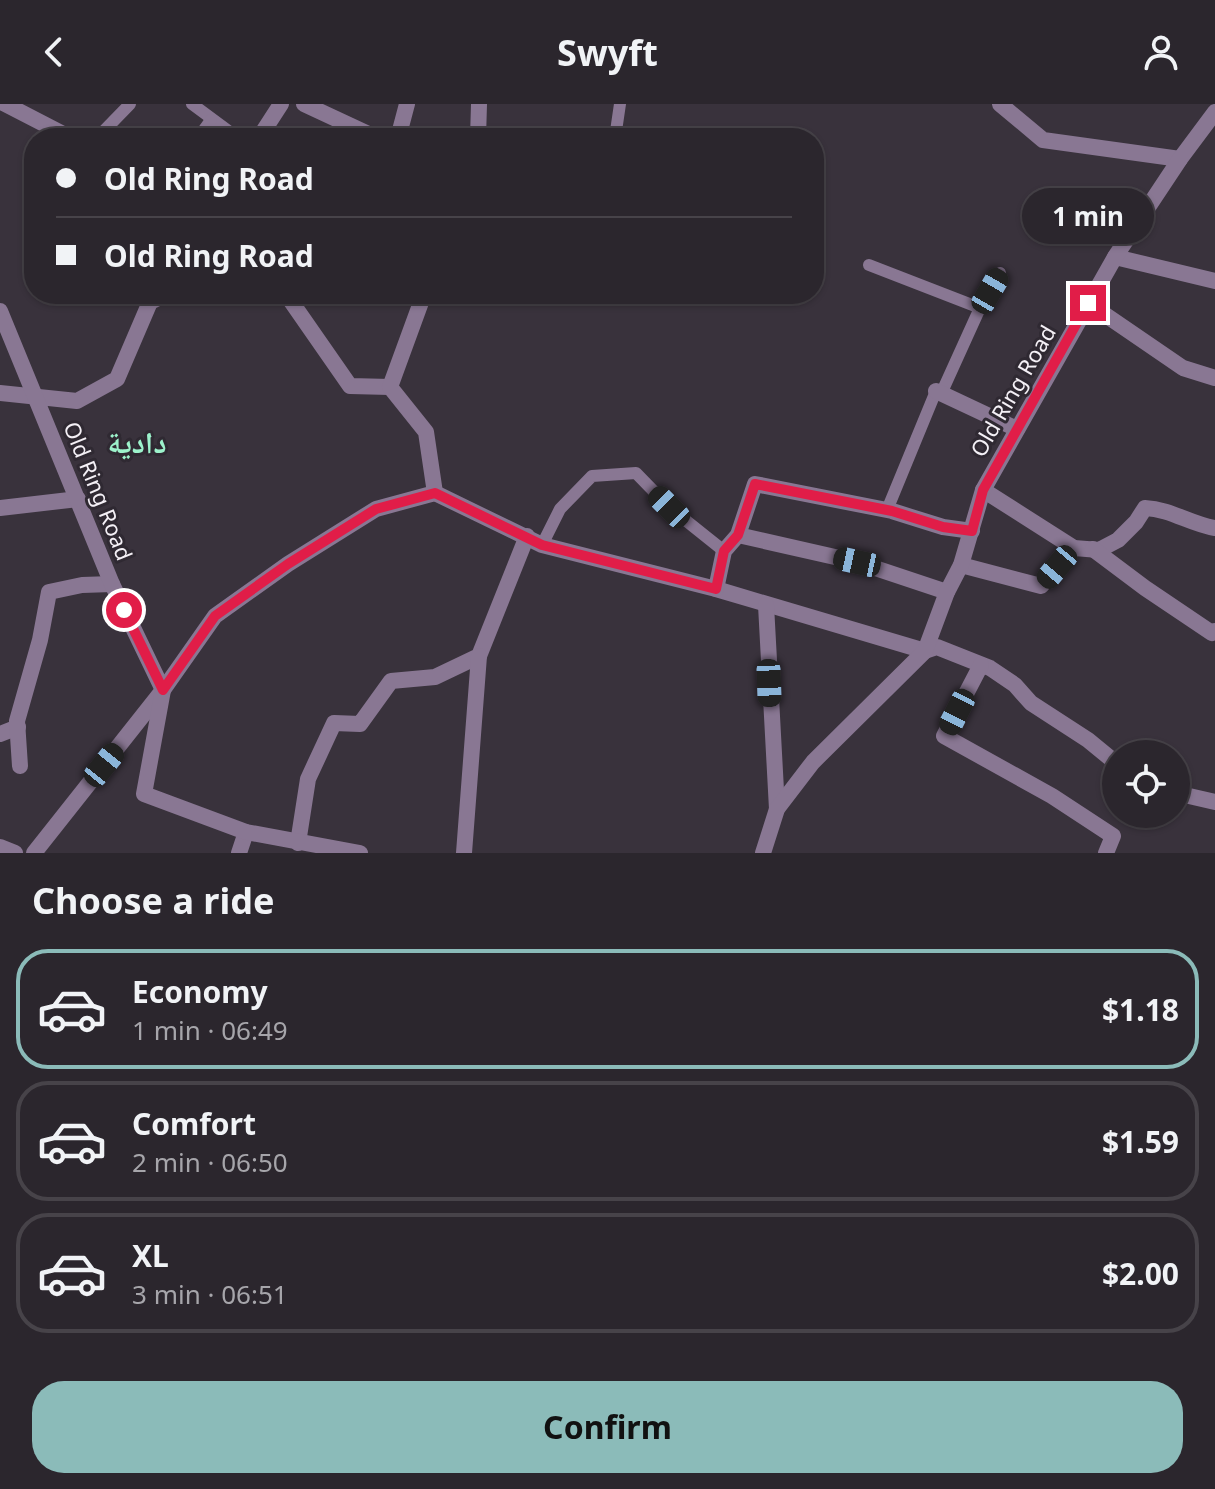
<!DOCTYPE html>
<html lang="en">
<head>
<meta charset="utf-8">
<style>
  :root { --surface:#2b262d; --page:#373239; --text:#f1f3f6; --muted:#a6a5aa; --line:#474349; --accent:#8bbbb9 }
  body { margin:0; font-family:"Noto Sans","Noto Naskh Arabic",sans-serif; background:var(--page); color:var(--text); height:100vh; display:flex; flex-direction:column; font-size:30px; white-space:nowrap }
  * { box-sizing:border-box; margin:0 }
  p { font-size:26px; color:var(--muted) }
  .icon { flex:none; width:44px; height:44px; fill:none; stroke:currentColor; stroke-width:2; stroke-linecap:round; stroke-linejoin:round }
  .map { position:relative; height:749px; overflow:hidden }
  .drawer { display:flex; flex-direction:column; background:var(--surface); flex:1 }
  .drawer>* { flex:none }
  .banner { position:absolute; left:24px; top:24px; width:800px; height:176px; border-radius:32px; box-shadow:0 2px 6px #0004,0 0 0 2px var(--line); display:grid; align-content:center; height:176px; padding:0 32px; background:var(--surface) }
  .fabs { position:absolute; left:1102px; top:636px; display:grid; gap:16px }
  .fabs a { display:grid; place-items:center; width:88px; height:88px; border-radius:50%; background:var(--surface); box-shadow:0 2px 6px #0004,0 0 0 2px var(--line); font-size:40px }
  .end { position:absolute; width:36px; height:36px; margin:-18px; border:10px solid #e11d48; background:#fff; box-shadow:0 0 0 4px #fff }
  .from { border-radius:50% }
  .bubble { position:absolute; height:56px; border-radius:28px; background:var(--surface); box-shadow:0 2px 6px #0004,0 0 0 2px var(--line); font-size:26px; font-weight:700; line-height:56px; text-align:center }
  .car { position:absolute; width:24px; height:48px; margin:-24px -12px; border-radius:10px; box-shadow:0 0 6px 2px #0007; background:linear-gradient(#222 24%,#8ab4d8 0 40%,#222 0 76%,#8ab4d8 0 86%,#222 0) }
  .banner b { display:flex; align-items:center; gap:28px; height:76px; font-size:30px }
  .banner b+b { border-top:2px solid var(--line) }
  .banner i { width:20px; height:20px; background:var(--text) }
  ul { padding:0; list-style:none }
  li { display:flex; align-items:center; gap:24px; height:120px; margin:0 16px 12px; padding:0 16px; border:4px solid var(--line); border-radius:32px }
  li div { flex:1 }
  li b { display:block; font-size:30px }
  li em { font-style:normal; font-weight:700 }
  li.active { border-color:var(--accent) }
  li>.icon { width:72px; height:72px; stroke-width:1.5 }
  h2 { padding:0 32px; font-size:36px; line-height:96px }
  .button { display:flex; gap:16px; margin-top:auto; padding:16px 32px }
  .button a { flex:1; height:92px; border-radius:32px; background:var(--accent); color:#111; font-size:32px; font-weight:700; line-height:92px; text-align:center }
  header { display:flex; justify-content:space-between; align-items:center; height:104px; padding:0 32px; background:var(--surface); font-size:36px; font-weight:700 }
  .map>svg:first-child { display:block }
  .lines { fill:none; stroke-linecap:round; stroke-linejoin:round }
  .service { stroke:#897793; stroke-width:12 }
  .minor { stroke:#897793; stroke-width:16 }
  .tertiary { stroke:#897793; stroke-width:16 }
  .route { stroke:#e11d48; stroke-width:10 }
  .labels { text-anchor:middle; stroke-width:6; stroke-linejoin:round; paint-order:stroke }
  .street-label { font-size:22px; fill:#f4f0f6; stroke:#2f2932 }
  .district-label { font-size:30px; font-weight:bold; fill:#9df3cc; stroke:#2f2932 }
</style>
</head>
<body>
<header><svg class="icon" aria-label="back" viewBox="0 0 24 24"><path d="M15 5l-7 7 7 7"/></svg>Swyft<svg class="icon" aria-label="person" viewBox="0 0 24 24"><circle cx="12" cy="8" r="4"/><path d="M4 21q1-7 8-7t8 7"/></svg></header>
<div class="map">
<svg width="1215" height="749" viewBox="0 0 1215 749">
  <rect width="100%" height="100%" fill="#39323c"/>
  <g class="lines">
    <g class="service">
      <polyline points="192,0 238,34"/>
      <polyline points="97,34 130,0"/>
      <polyline points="198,34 211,16"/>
      <polyline points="615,34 620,0"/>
      <polyline points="869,161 980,204"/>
      <polyline points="941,290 980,204 1000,169"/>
      <polyline points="887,406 936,287"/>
      <polyline points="542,441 560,405 592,372 636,369 669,403 724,447"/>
    </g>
    <g class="minor">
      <polyline points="5,0 71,34"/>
      <polyline points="304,0 377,34"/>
      <polyline points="1000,0 1043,36 1180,55"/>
      <polyline points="259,34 281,0"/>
      <polyline points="398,34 407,0"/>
      <polyline points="478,34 479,0"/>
      <polyline points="1115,153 1215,177"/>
      <polyline points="286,190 350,282 390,283"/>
      <polyline points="1088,199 1183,264 1215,274"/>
      <polyline points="936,287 1017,325"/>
      <polyline points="0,289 77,297 117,275 150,198 166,190"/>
      <path d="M983,386L1074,444L1099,446L1118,436L1136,418L1145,404C1171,405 1190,420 1215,424"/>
      <polyline points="435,389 542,441 716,485 925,547 937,543 990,564 1015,581 1031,599 1088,636 1116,659"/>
      <polyline points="0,404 78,395"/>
      <polyline points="738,431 857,458 947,488"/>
      <polyline points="1093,445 1145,484 1212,529 1215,527"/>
      <polyline points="961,461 1041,482 1074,444"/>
      <polyline points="716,485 724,447 738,431 755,380 892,407 943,423 972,427"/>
      <polyline points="766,501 777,705"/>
      <polyline points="981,561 944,632 1052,692 1113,732 1106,749"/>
      <polyline points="0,630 18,623"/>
      <polyline points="20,662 17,617 40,536 49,488 82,481 112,480"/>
      <polyline points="1176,689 1215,698"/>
      <polyline points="298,739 308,675 334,619 360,620 391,577 435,573 479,552 527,432"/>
      <polyline points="0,743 15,749"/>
      <polyline points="34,749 163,586 215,512 288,460 376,405 435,389 426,328 390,283 424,190"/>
      <polyline points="239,749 246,728"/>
      <polyline points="464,749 479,552"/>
    </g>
    <g class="tertiary">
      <polyline points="0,207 112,480 163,586 144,690 246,728 360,749"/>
      <polyline points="763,749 777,705 813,658 925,547 947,488 961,461 983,386 1115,153 1180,55 1215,8"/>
    </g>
  </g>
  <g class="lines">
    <polyline class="route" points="124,506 163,586 215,512 288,460 376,405 435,389 542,441 716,485 724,447 738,431 755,380 892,407 943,423 972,427 983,386 1088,199"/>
  </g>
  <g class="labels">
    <g class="street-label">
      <text transform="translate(1013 287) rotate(-60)" y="8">Old Ring Road</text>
      <text transform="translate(98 387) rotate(68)" y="8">Old Ring Road</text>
    </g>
    <g class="district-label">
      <text x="137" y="349">دادية</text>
    </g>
  </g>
</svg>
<div class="fabs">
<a><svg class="icon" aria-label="locate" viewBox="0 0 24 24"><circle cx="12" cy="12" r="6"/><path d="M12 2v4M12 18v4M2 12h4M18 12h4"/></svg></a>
</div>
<i class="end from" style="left:124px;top:506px"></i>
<i class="end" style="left:1088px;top:199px"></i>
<div class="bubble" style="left:1022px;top:84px;width:132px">1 min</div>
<i class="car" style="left:990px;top:187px;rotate:30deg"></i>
<i class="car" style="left:669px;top:403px;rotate:315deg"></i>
<i class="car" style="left:857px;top:458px;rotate:282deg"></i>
<i class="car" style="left:1057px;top:463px;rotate:220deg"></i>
<i class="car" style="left:769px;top:579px;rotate:178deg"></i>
<i class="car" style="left:957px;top:608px;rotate:207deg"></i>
<i class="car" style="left:104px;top:661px;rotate:39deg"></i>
<div class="banner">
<b><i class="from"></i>Old Ring Road</b>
<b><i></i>Old Ring Road</b>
</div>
</div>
<section class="drawer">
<h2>Choose a ride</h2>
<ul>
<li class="active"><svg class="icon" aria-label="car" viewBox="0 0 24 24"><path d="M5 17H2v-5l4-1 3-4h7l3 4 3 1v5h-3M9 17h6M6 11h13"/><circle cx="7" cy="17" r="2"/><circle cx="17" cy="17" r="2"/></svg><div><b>Economy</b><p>1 min · 06:49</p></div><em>$1.18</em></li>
<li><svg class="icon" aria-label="car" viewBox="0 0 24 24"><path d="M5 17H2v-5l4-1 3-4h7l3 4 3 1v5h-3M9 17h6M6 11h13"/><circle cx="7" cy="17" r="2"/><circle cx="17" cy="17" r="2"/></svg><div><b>Comfort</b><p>2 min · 06:50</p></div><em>$1.59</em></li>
<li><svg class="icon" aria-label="car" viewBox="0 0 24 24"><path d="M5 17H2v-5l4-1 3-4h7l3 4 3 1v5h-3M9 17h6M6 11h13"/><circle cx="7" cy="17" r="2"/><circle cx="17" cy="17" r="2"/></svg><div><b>XL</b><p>3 min · 06:51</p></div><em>$2.00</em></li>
</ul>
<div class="button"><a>Confirm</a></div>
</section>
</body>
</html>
